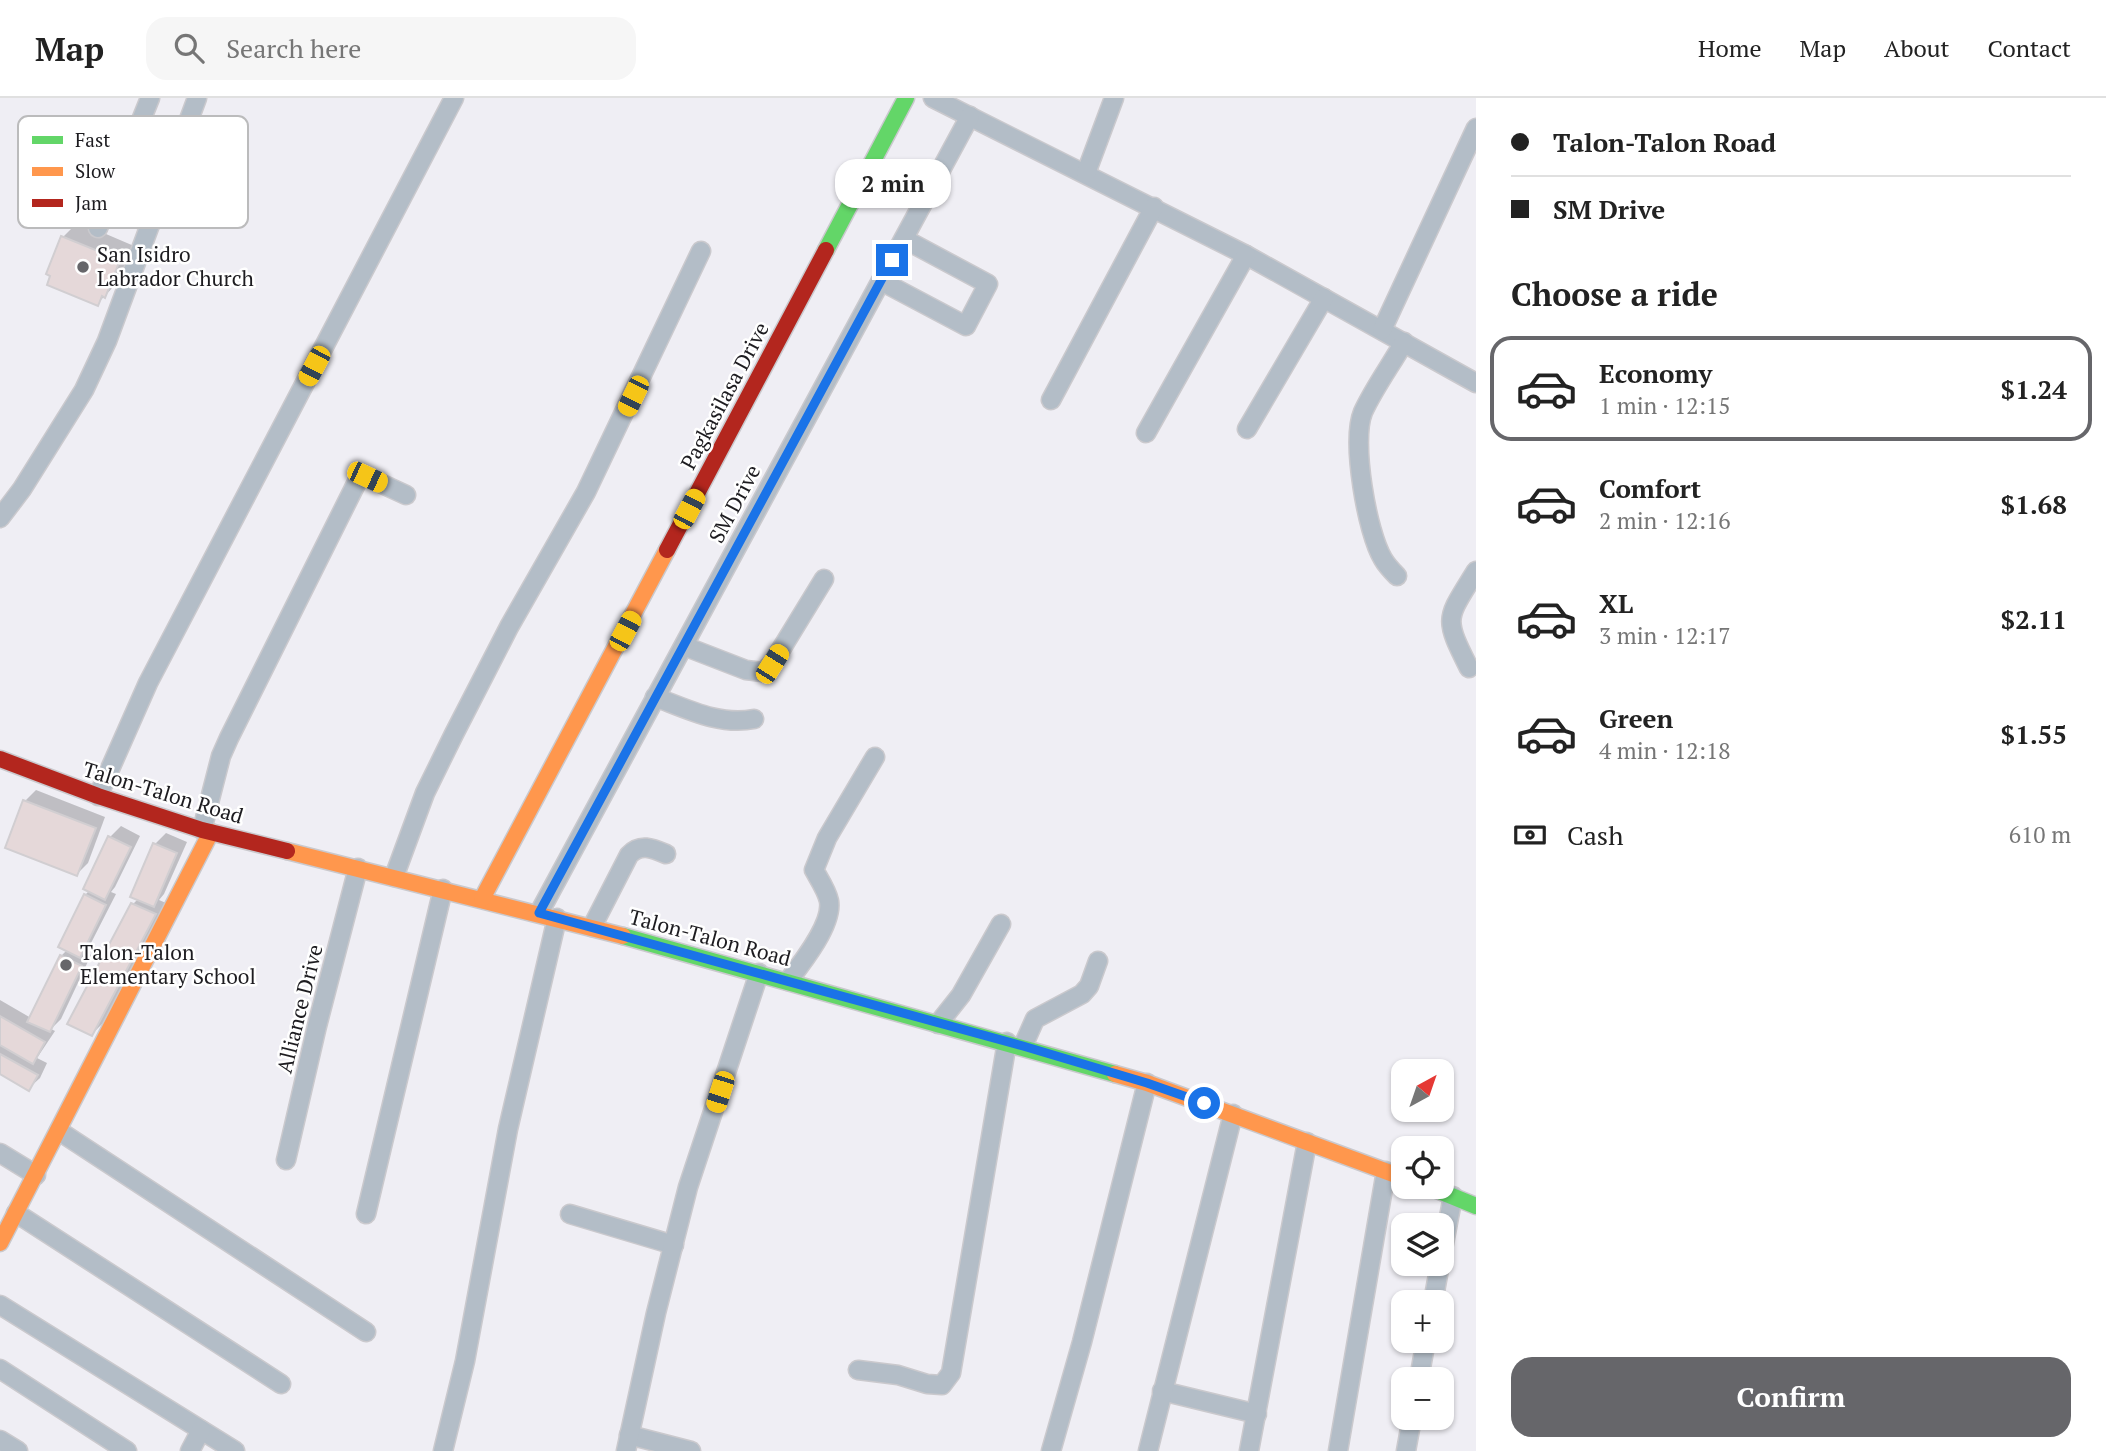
<!DOCTYPE html>
<html lang="en">
<head>
<meta charset="utf-8">
<style>
  :root { --surface:#fff; --page:#f6f6f6; --text:#222; --muted:#767676; --line:#e0e0e0; --accent:#66666a }
  body { margin:0; font-family:"PT Serif",serif; background:var(--page); color:var(--text); height:100vh; display:flex; flex-direction:column; font-size:26px; white-space:nowrap }
  * { box-sizing:border-box; margin:0 }
  p { font-size:23px; color:var(--muted) }
  .icon { flex:none; width:38px; height:38px; fill:none; stroke:currentColor; stroke-width:2; stroke-linecap:round; stroke-linejoin:round }
  .map { position:relative; flex:1; overflow:hidden }
  .panel { display:flex; flex-direction:column; background:var(--surface); width:630px }
  .panel>* { flex:none }
  .banner { display:grid; align-content:center; height:154px; padding:0 35px; background:var(--surface) }
  .needle { width:46px; rotate:40deg }
  .controls { position:absolute; left:1391px; top:961px; display:grid; gap:14px }
  .controls a { display:grid; place-items:center; width:63px; height:63px; border-radius:14px; background:var(--surface); box-shadow:0 2px 5px #0004; font-size:35px }
  .end { position:absolute; width:32px; height:32px; margin:-16px; border:9px solid #1a73e8; background:#fff; box-shadow:0 0 0 4px #fff }
  .from { border-radius:50% }
  .bubble { position:absolute; height:49px; border-radius:21px; background:var(--surface); box-shadow:0 2px 5px #0004; font-size:23px; font-weight:700; line-height:49px; text-align:center }
  .car { position:absolute; width:21px; height:42px; margin:-21px -10px; border-radius:9px; box-shadow:0 0 5px 2px #0007; background:linear-gradient(#f5c518 24%,#345 0 40%,#f5c518 0 76%,#345 0 86%,#f5c518 0) }
  .banner b { display:flex; align-items:center; gap:24px; height:66px; font-size:26px }
  .banner b+b { border-top:2px solid var(--line) }
  .banner i { width:18px; height:18px; background:var(--text) }
  ul { padding:0; list-style:none }
  li { display:flex; align-items:center; gap:21px; height:105px; margin:0 14px 10px; padding:0 21px; border:4px solid transparent; border-radius:21px }
  li div { flex:1 }
  li b { display:block; font-size:26px }
  li em { font-style:normal; font-weight:700 }
  li.selected { border-color:var(--accent) }
  li>.icon { width:63px; height:63px; stroke-width:1.5 }
  h2 { padding:0 35px; font-size:32px; line-height:84px }
  .pay { display:flex; align-items:center; gap:18px; height:77px; padding:0 35px; font-size:26px }
  .pay p { margin-inline-start:auto }
  .action { display:flex; gap:14px; margin-top:auto; padding:14px 35px }
  .action a { flex:1; height:80px; border-radius:21px; background:var(--accent); color:#fff; font-size:28px; font-weight:700; line-height:80px; text-align:center }
  header { display:flex; align-items:center; gap:42px; box-sizing:border-box; height:98px; padding:0 35px; background:var(--surface); border-bottom:2px solid var(--line) }
  header strong { font-size:33px }
  nav { display:flex; gap:38px; margin-inline-start:auto; font-size:24px }
  .search { width:490px; height:63px; background:var(--page); display:flex; align-items:center; gap:18px; box-sizing:border-box; padding:0 24px; border-radius:21px; color:var(--muted); font-size:26px }
  main { display:flex; flex:1; min-height:0 }
  .map>svg:first-child { display:block }
  .shadow { fill:#0003 }
  .building { fill:#e5d8d9; stroke:#d1ced1; stroke-width:2 }
  .lines { fill:none; stroke-linecap:round; stroke-linejoin:round }
  .street-casing { stroke:#cac9cd; stroke-width:21 }
  .fast-casing { stroke:#cac9cd; stroke-width:19 }
  .slow-casing { stroke:#cac9cd; stroke-width:19 }
  .jam-casing { stroke:#cac9cd; stroke-width:19 }
  .street { stroke:#b3bdc7; stroke-width:18 }
  .fast { stroke:#63d668; stroke-width:16 }
  .slow { stroke:#ff974d; stroke-width:16 }
  .jam { stroke:#b3261e; stroke-width:16 }
  .route { stroke:#1a73e8; stroke-width:9 }
  .poi-dot { fill:#66666a; stroke:#fff; stroke-width:2.5 }
  .labels { text-anchor:middle; stroke-width:5; stroke-linejoin:round; paint-order:stroke }
  .poi-label { font-size:21px; fill:#1d1c20; stroke:#fff; text-anchor:start }
  .street-label { font-size:21px; fill:#1d1c20; stroke:#fff }
  .key { fill:#fff; stroke:#bbbbbc; stroke-width:2 }
  .key-label { font-size:19px; fill:#1d1c20 }
</style>
</head>
<body>
<header>
<strong>Map</strong>
<div class="search"><svg class="icon" aria-label="search" viewBox="0 0 24 24"><circle cx="10" cy="10" r="6"/><path d="M15 15l6 6"/></svg>Search here</div>
<nav><a>Home</a><a>Map</a><a>About</a><a>Contact</a></nav>
</header>
<main>
<div class="map">
<svg width="1476" height="1353" viewBox="0 0 1476 1353">
  <rect width="100%" height="100%" fill="#efeef4"/>
  <g class="shadow">
    <polygon points="78,124 134,148 119,183 97,206 63,139"/>
    <polygon points="36,692 105,719 88,765 77,776 25,703"/>
    <polygon points="121,728 140,738 115,789 111,794 116,796 90,847 84,853 91,857 61,921 51,931 55,933 37,960 47,965 40,980 29,990 0,974 0,902 31,920 61,858 67,852 85,797 89,793 110,739"/>
    <polygon points="166,735 187,744 164,796 159,802 166,805 103,925 92,936 133,806 138,801 155,746"/>
  </g>
  <g class="building">
    <polygon points="61,138 120,162 105,200 102,198 98,208 47,187 50,178 46,176"/>
    <polygon points="23,702 96,730 77,778 5,750"/>
    <polygon points="108,738 131,749 105,802 83,791"/>
    <polygon points="153,745 177,755 154,809 130,799"/>
    <polygon points="84,796 106,807 80,860 58,849"/>
    <polygon points="131,805 156,816 92,938 67,926"/>
    <polygon points="60,857 82,868 50,934 27,924"/>
    <polygon points="0,918 45,944 33,966 0,947"/>
    <polygon points="0,956 38,977 29,993 0,976"/>
  </g>
  <g class="lines">
    <defs>
      <g id="street">
        <polyline points="933,0 1246,157 1476,285"/>
        <polyline points="1086,75 1114,0"/>
        <polyline points="108,110 151,125"/>
        <polyline points="98,130 150,0"/>
        <polyline points="881,183 966,228 988,186 904,141"/>
        <polyline points="1382,232 1476,30"/>
        <polyline points="1051,302 1154,109"/>
        <polyline points="1247,331 1324,200"/>
        <polyline points="1146,335 1246,157"/>
        <polyline points="0,420 22,391 84,292 107,243 197,0"/>
        <path d="M1397,478C1392,473 1387,468 1383,461C1367,435 1351,343 1363,314C1374,290 1391,267 1404,244"/>
        <polyline points="684,548 746,572 763,574 772,566 824,481"/>
        <path d="M1469,570C1443,518 1446,522 1476,473"/>
        <path d="M655,599C687,611 720,628 754,621"/>
        <polyline points="98,698 148,585 454,0"/>
        <polyline points="202,732 221,658 229,640 357,384 361,379 367,379 406,397"/>
        <polyline points="394,779 425,695 454,636 509,529 586,394 701,153"/>
        <polyline points="539,815 970,18"/>
        <path d="M592,829L629,757C640,745 652,750 666,756"/>
        <path d="M788,883C802,865 833,826 829,803C827,793 819,781 814,772L827,740L875,659"/>
        <polyline points="938,926 961,897 1001,826"/>
        <polyline points="1023,948 1035,921 1082,896 1089,888 1098,863"/>
        <polyline points="59,1033 366,1234"/>
        <polyline points="0,1055 36,1077"/>
        <polyline points="286,1062 317,928 358,770"/>
        <polyline points="16,1115 281,1286"/>
        <polyline points="366,1116 443,791"/>
        <polyline points="570,1116 674,1147"/>
        <polyline points="1442,1156 1453,1098"/>
        <polyline points="1433,1204 1440,1166"/>
        <polyline points="0,1207 235,1353"/>
        <polyline points="0,1271 127,1353"/>
        <polyline points="858,1272 898,1277 927,1286 942,1287 951,1275 1007,944"/>
        <polyline points="1419,1281 1426,1242"/>
        <polyline points="1162,1293 1257,1316"/>
        <polyline points="629,1337 691,1353"/>
        <polyline points="0,1342 18,1353"/>
        <polyline points="190,1353 201,1332"/>
        <polyline points="443,1353 465,1263 508,1031 557,820"/>
        <polyline points="626,1353 656,1215 688,1089 759,875"/>
        <polyline points="1051,1353 1082,1244 1147,985"/>
        <polyline points="1148,1353 1233,1016"/>
        <polyline points="1249,1353 1307,1044"/>
        <polyline points="1338,1353 1386,1073"/>
        <polyline points="1406,1353 1412,1320"/>
      </g>
      <g id="fast">
        <polyline points="826,152 906,0"/>
        <polyline points="623,838 1115,976"/>
        <polyline points="1427,1088 1476,1108"/>
      </g>
      <g id="slow">
        <polyline points="287,753 623,838"/>
        <polyline points="482,801 667,452"/>
        <polyline points="1115,976 1147,985 1404,1080"/>
        <polyline points="0,1145 211,734"/>
      </g>
      <g id="jam">
        <polyline points="667,452 826,152"/>
        <polyline points="0,661 98,698 202,732 287,753"/>
      </g>
    </defs>
    <use href="#street" class="street-casing"/>
    <use href="#fast" class="fast-casing"/>
    <use href="#slow" class="slow-casing"/>
    <use href="#jam" class="jam-casing"/>
    <use href="#street" class="street"/>
    <use href="#fast" class="fast"/>
    <use href="#slow" class="slow"/>
    <use href="#jam" class="jam"/>
  </g>
  <g class="lines">
    <polyline class="route" points="892,162 539,815 1023,948 1147,985 1204,1005"/>
  </g>
  <g class="poi-dot">
    <circle cx="83" cy="169" r="7"/>
    <circle cx="66" cy="867" r="7"/>
  </g>
  <g class="labels">
    <g class="poi-label">
      <text x="97" y="164">San Isidro<tspan x="97" dy="24">Labrador Church</tspan></text>
      <text x="80" y="862">Talon-Talon<tspan x="80" dy="24">Elementary School</tspan></text>
    </g>
    <g class="street-label">
      <text transform="translate(725 298) rotate(-62)" y="7">Pagkasilasa Drive</text>
      <text transform="translate(735 406) rotate(-62)" y="7">SM Drive</text>
      <text transform="translate(163 695) rotate(17)" y="7">Talon-Talon Road</text>
      <text transform="translate(710 840) rotate(15)" y="7">Talon-Talon Road</text>
      <text transform="translate(300 911) rotate(-76)" y="7">Alliance Drive</text>
    </g>
  </g>
  <rect x="18" y="18" width="230" height="112" rx="10" class="key"/>
  <rect x="32" y="38" width="31" height="8" fill="#63d668"/>
  <rect x="32" y="69" width="31" height="9" fill="#ff974d"/>
  <rect x="32" y="101" width="31" height="8" fill="#b3261e"/>
  <g class="key-label">
    <text x="75" y="49">Fast</text>
    <text x="75" y="80">Slow</text>
    <text x="75" y="112">Jam</text>
  </g>
</svg>
<div class="controls">
<a><svg class="needle" viewBox="-14 -14 28 28"><path d="M0-13l5 13h-10z" fill="#e53935"/><path d="M0 13l5-13h-10z" fill="#767676"/></svg></a>
<a><svg class="icon" aria-label="locate" viewBox="0 0 24 24"><circle cx="12" cy="12" r="6"/><path d="M12 2v4M12 18v4M2 12h4M18 12h4"/></svg></a>
<a><svg class="icon" aria-label="layers" viewBox="0 0 24 24"><path d="M12 4l9 5-9 5-9-5zM3 14l9 5 9-5"/></svg></a>
<a>+</a>
<a>−</a>
</div>
<i class="end from" style="left:1204px;top:1005px"></i>
<i class="end" style="left:892px;top:162px"></i>
<div class="bubble" style="left:835px;top:61px;width:116px">2 min</div>
<i class="car" style="left:314px;top:268px;rotate:208deg"></i>
<i class="car" style="left:633px;top:298px;rotate:206deg"></i>
<i class="car" style="left:367px;top:379px;rotate:115deg"></i>
<i class="car" style="left:689px;top:411px;rotate:28deg"></i>
<i class="car" style="left:625px;top:533px;rotate:28deg"></i>
<i class="car" style="left:772px;top:566px;rotate:32deg"></i>
<i class="car" style="left:720px;top:994px;rotate:198deg"></i>
</div>
<section class="panel">
<div class="banner">
<b><i class="from"></i>Talon-Talon Road</b>
<b><i></i>SM Drive</b>
</div>
<h2>Choose a ride</h2>
<ul>
<li class="selected"><svg class="icon" aria-label="car" viewBox="0 0 24 24"><path d="M5 17H2v-5l4-1 3-4h7l3 4 3 1v5h-3M9 17h6M6 11h13"/><circle cx="7" cy="17" r="2"/><circle cx="17" cy="17" r="2"/></svg><div><b>Economy</b><p>1 min · 12:15</p></div><em>$1.24</em></li>
<li><svg class="icon" aria-label="car" viewBox="0 0 24 24"><path d="M5 17H2v-5l4-1 3-4h7l3 4 3 1v5h-3M9 17h6M6 11h13"/><circle cx="7" cy="17" r="2"/><circle cx="17" cy="17" r="2"/></svg><div><b>Comfort</b><p>2 min · 12:16</p></div><em>$1.68</em></li>
<li><svg class="icon" aria-label="car" viewBox="0 0 24 24"><path d="M5 17H2v-5l4-1 3-4h7l3 4 3 1v5h-3M9 17h6M6 11h13"/><circle cx="7" cy="17" r="2"/><circle cx="17" cy="17" r="2"/></svg><div><b>XL</b><p>3 min · 12:17</p></div><em>$2.11</em></li>
<li><svg class="icon" aria-label="car" viewBox="0 0 24 24"><path d="M5 17H2v-5l4-1 3-4h7l3 4 3 1v5h-3M9 17h6M6 11h13"/><circle cx="7" cy="17" r="2"/><circle cx="17" cy="17" r="2"/></svg><div><b>Green</b><p>4 min · 12:18</p></div><em>$1.55</em></li>
</ul>
<div class="pay"><svg class="icon" aria-label="cash" viewBox="0 0 24 24"><path d="M3 7h18v10H3z"/><circle cx="12" cy="12" r="2"/></svg>Cash<p>610 m</p></div>
<div class="action"><a>Confirm</a></div>
</section>
</main>
</body>
</html>
